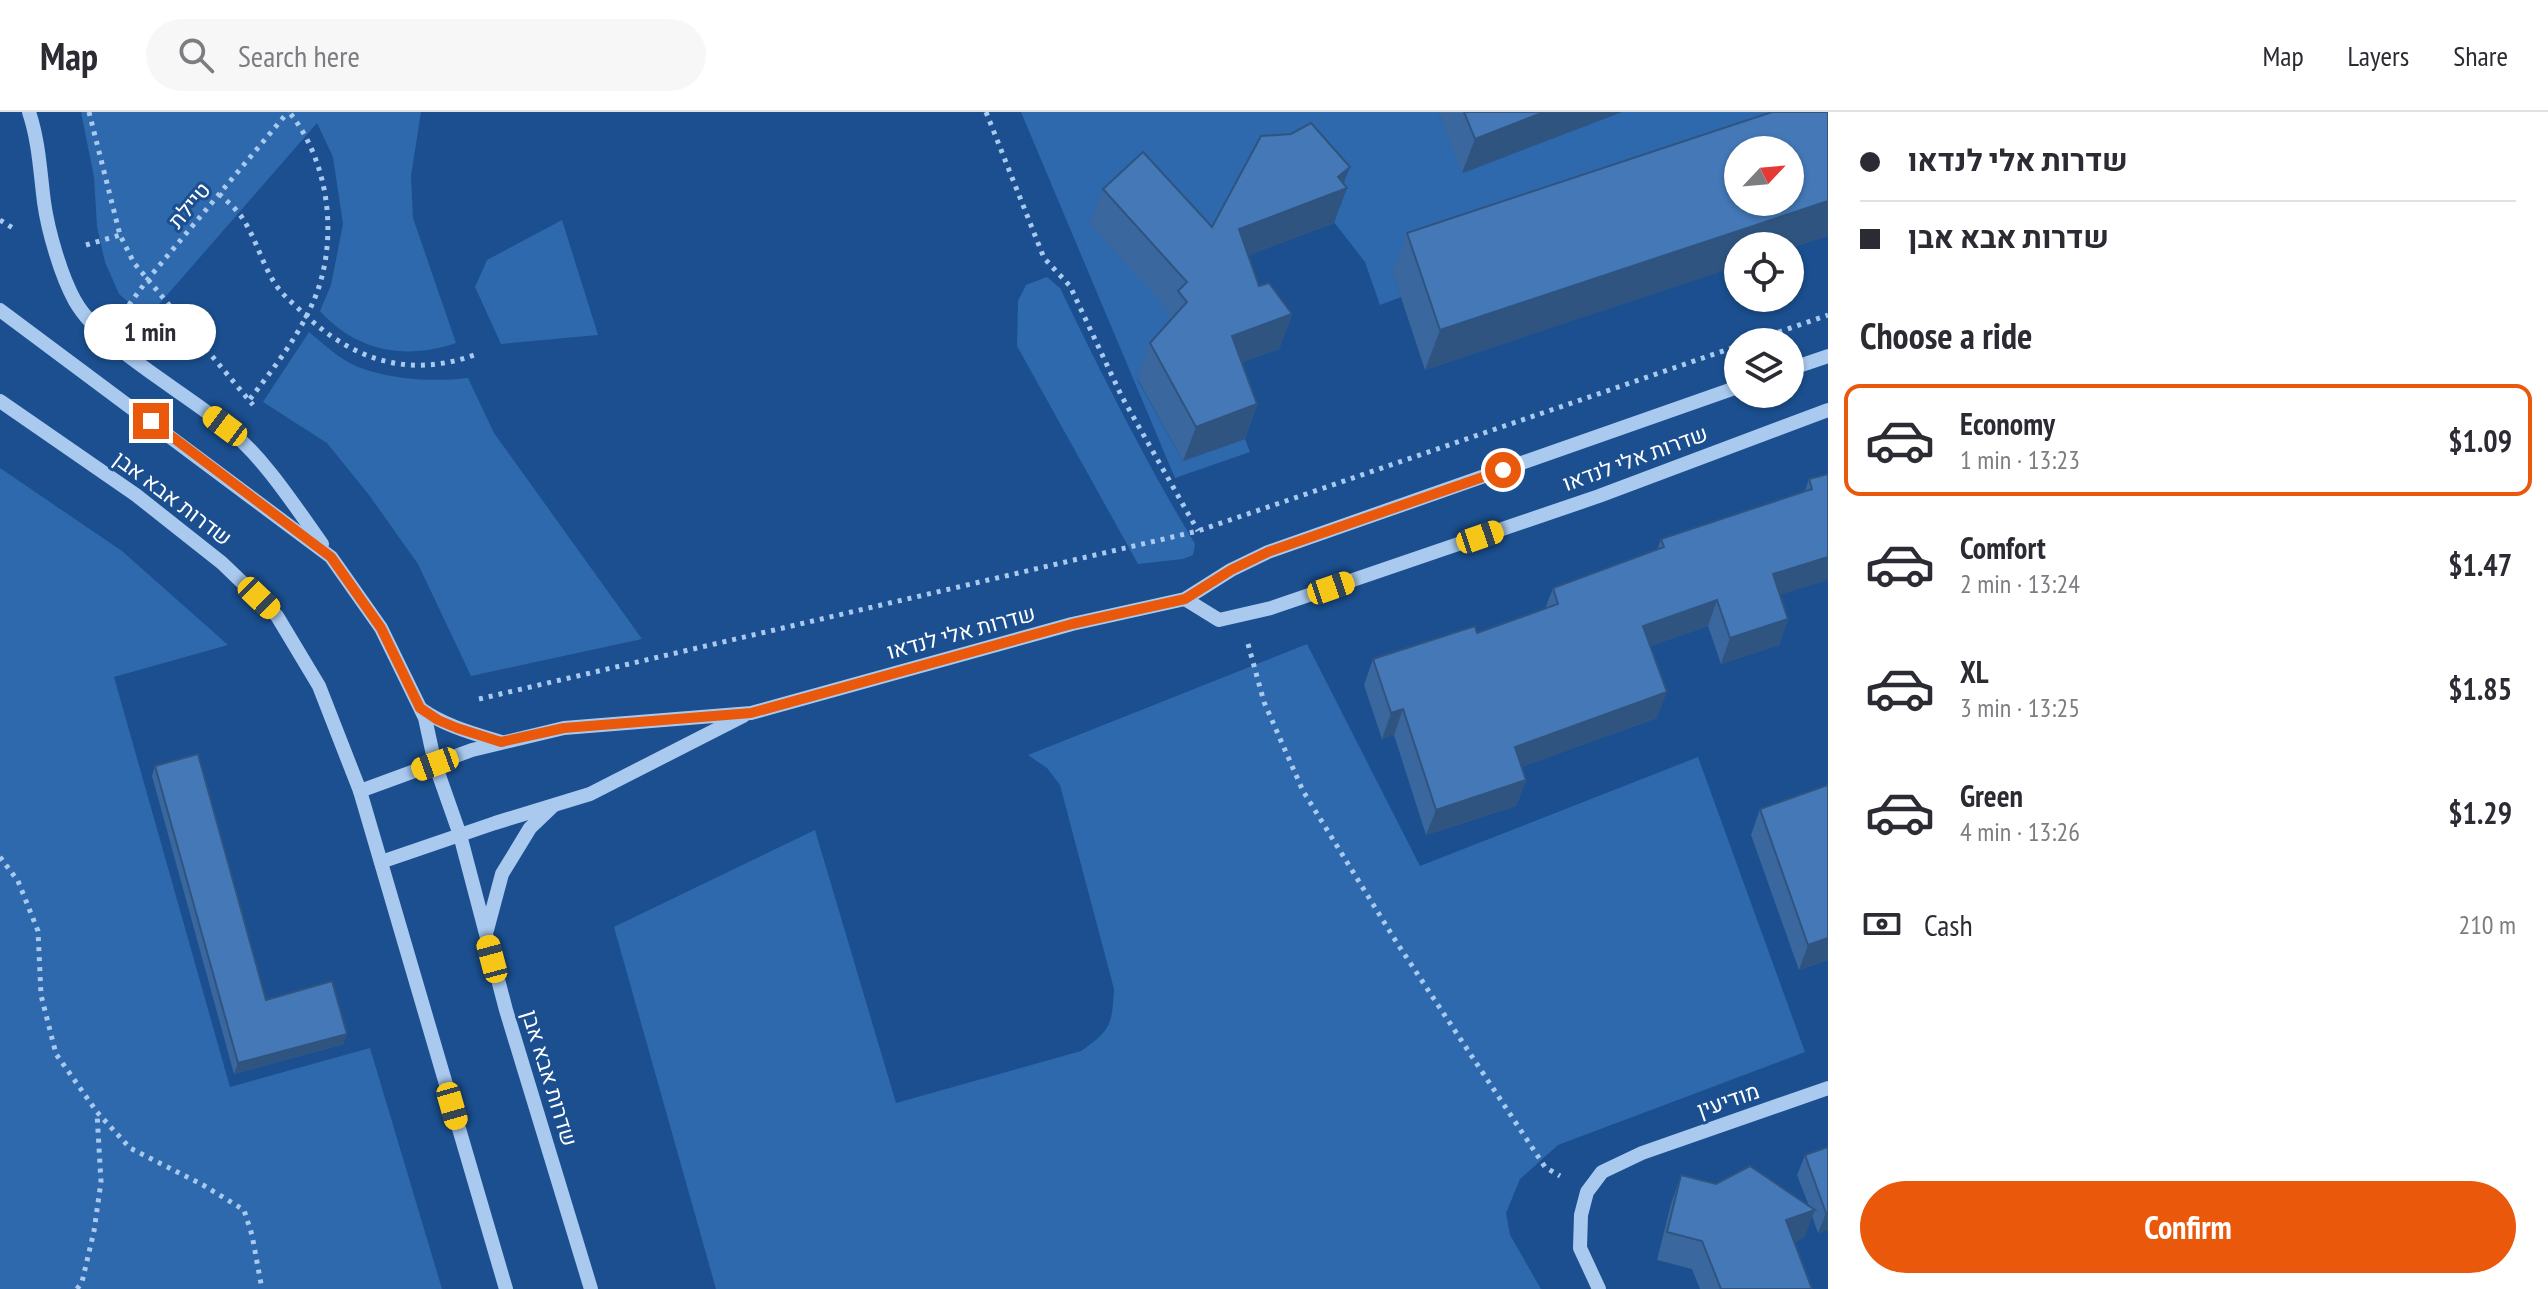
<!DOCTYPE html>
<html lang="en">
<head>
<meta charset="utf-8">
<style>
  :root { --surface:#fff; --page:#f7f7f7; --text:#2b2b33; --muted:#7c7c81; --line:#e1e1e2; --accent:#ea580c }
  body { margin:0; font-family:"PT Sans Narrow",Heebo,sans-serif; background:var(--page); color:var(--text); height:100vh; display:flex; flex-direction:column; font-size:30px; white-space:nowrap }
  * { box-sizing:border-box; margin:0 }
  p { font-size:26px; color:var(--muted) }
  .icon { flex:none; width:44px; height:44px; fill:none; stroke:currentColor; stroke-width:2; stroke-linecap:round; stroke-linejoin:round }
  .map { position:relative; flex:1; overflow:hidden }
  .details { display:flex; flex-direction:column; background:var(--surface); width:720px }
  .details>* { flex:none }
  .top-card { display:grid; align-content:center; height:176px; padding:0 32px; background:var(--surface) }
  .needle { width:52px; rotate:64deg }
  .tools { position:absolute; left:1724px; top:24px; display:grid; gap:16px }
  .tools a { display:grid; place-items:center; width:80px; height:80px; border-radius:50%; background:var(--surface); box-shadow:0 2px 6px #0004; font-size:40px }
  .end { position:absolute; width:36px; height:36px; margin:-18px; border:10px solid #ea580c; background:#fff; box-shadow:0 0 0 4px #fff }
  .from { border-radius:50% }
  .bubble { position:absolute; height:56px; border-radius:28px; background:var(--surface); box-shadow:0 2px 6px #0004; font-size:26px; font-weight:800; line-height:56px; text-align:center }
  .car { position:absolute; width:24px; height:48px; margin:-24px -12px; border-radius:10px; box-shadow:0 0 6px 2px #0007; background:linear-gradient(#f5c518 24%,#345 0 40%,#f5c518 0 76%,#345 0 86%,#f5c518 0) }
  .top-card b { display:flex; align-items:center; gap:28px; height:76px; font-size:30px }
  .top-card b+b { border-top:2px solid var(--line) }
  .top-card i { width:20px; height:20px; background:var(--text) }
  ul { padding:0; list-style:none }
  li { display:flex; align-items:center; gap:24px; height:112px; margin:0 16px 12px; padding:0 16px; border:4px solid transparent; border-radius:16px }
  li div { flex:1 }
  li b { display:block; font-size:30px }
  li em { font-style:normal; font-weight:800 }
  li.on { border-color:var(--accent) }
  li>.icon { width:72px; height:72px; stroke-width:1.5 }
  h2 { padding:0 32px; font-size:36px; line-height:96px }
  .pay { display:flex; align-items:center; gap:20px; height:88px; padding:0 32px; font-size:30px }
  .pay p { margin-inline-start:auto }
  .primary-button { display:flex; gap:16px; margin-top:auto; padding:16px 32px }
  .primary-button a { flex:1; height:92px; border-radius:48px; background:var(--accent); color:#fff; font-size:32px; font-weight:800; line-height:92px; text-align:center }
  header { display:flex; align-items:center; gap:48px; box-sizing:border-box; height:112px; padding:0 40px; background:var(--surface); border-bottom:2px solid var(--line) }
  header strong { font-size:38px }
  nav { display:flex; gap:44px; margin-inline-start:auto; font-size:28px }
  .search { width:560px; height:72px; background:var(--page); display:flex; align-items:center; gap:20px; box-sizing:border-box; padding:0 28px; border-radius:44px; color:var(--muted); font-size:30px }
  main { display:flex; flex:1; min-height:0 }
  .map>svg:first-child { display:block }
  .green { fill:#2e69ad }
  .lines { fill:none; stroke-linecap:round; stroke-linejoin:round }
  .path { stroke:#a9c9ee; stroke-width:5; stroke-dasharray:4 6; stroke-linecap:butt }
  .minor { stroke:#a9c9ee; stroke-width:14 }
  .wall { fill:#3a679d }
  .shaded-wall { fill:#305480 }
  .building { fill:#4478b7; stroke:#305480; stroke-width:2; fill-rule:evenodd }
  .route { stroke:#ea580c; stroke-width:10 }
  .labels { text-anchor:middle; stroke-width:6; stroke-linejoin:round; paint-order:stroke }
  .street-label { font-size:22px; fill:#fff; stroke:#1b4f8f }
</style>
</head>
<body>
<header>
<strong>Map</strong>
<div class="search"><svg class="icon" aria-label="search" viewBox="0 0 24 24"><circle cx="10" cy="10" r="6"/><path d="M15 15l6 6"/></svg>Search here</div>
<nav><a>Map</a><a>Layers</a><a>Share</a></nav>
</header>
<main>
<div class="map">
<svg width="1828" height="1177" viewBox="0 0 1828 1177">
  <rect width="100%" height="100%" fill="#1b4f8f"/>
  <g class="green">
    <path d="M81,0H421L411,64L413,106L456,231C406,248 357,240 320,199L331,173L343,112L333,45L317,11L147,206L119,182L105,150L97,115L94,65Z"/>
    <polygon points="1021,0 1438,0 1463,61 1622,0 1828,0 1828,16 1738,38 1393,160 1401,185 1380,193 1365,150 1326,100 1298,46 1174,205 1174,225 1137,267 1183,349 1245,327 1250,340 1175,366"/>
    <polygon points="562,108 598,223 501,232 475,175 487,148"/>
    <path d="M1047,165L1060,176C1102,263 1145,349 1195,432L1193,443L1183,447L1138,452L1017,234L1018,189L1026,173Z"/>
    <path d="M309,220C325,233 341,249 361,256C395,268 433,270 468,266L494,321L642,527L471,564L418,452L369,383L327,331L263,290Z"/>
    <polygon points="0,356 122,439 228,533 114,565 230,975 370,936 442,1177 0,1177"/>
    <path d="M1307,532L1420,754L1698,645L1805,940L1558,1033L1520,1067L1506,1101L1510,1123L1541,1177H716L614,815L815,718L896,991L1081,939C1111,918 1112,913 1114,877L1060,673L1047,656L1028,643Z"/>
  </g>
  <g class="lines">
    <g class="path">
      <polyline points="89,0 120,123 134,151 253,293"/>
      <polyline points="986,0 1044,146 1070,174 1122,285 1198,419"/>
      <path d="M219,82C227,89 235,96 241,104C255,124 261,149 274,170C281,182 293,191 303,201C354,249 410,267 477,242"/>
      <polyline points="0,108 16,118"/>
      <polyline points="86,133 120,123"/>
      <polyline points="123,201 148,167 288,0"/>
      <polyline points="1750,230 1828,203"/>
      <path d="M250,287C273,257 299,224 314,188C339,129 330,50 289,0"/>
      <polyline points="1248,532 1264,590 1303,679 1397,831 1545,1055 1560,1064"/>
      <polyline points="479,587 1198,419 1738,234"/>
      <polyline points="0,745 18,769 38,819 41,883 56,942 97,1000 130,1036 203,1073 244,1098 252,1123 262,1177"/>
      <polyline points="77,1177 82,1170 94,1119 101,1070 97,1001"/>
    </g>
    <g class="minor">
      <path d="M29,0C39,30 40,59 44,90C48,119 61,164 75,189C102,236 182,278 225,314C265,347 292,390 322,432"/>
      <polyline points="0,198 331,445 381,516 425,606 435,652 460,723 506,898 591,1177"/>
      <polyline points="1790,257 1828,244"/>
      <polyline points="0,289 136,383 222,451 277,504 319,574 360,679 506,1177"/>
      <polyline points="1185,487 1219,508 1271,496 1599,384 1828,298"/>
      <path d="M421,597C445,614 472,621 501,630"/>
      <polyline points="360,679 472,638 564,616 751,601 1072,512 1185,487 1231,458 1268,440 1738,275"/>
      <polyline points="381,750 495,711 590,682 743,604"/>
      <polyline points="487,818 502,762 530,716 553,694"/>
      <polyline points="1599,1177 1580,1136 1581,1103 1587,1080 1602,1060 1642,1041 1828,976"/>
    </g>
  </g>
  <g class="wall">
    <polygon points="1438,0 1622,0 1462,61"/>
    <polygon points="1291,22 1344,72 1334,111 1249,143 1259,174 1292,202 1279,237 1242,250 1257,292 1245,327 1183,349 1137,266 1150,231 1165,214 1170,200 1090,112 1103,77 1212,115"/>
    <polygon points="1407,121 1828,124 1790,136 1790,134 1425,258 1393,161"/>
    <polygon points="1828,362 1780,483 1788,507 1779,533 1721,552 1708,514 1650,534 1657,606 1521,655 1526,668 1516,694 1426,723 1394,623 1382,627 1364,573 1373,547 1477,521 1545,497 1553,476 1657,438 1661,427 1805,379 1809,367"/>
    <polygon points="155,654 266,888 344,932 234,962 152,664"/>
    <polygon points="1760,697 1828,848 1799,858 1751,723"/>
    <polygon points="1828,1035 1828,1118 1818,1121 1812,1104 1804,1126 1794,1130 1812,1177 1700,1177 1692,1157 1657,1148 1671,1092 1681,1063 1809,1094 1797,1063 1805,1043"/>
  </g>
  <g class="shaded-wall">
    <polygon points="1544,0 1622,0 1462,61 1475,27"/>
    <polygon points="1350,55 1341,78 1347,76 1334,111 1226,152 1239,117 1338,65"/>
    <polygon points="1828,89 1828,124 1790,136 1790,134 1738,134 1738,154 1425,258 1440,218"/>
    <polygon points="1292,202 1279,237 1219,259 1232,224"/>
    <polygon points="1257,292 1245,327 1183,349 1196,315"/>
    <polygon points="1828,445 1828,468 1763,488 1773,462"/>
    <polygon points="1717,488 1708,514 1633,540 1643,514"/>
    <polygon points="1788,507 1779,533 1721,552 1730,526"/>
    <polygon points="1667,580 1657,606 1505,661 1515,635"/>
    <polygon points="1403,597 1394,623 1382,627 1391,601"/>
    <polygon points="1526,668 1516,694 1426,723 1436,698"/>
    <polygon points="1828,826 1828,848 1799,858 1808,833"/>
    <polygon points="347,922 344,932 234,962 238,951"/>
    <polygon points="1815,1098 1804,1126 1776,1136 1786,1108"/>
    <polygon points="1826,1101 1828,1101 1828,1118 1818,1121"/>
  </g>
  <g class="building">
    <polygon points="1464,0 1544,0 1475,27"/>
    <path d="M1772,0H1828V89L1440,218L1407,121ZM1738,38H1790V90H1738Z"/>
    <polygon points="1311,11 1350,55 1338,65 1347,76 1239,117 1259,174 1269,171 1292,202 1232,224 1257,292 1196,315 1150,231 1187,190 1178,179 1187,170 1103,77 1143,40 1212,115 1261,24 1291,22"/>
    <polygon points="1828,362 1828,445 1773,462 1788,507 1730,526 1717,488 1643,514 1667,580 1515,635 1526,668 1436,698 1403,597 1391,601 1373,547 1475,514 1477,521 1558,492 1553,476 1664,435 1661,427 1812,377 1809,367"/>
    <polygon points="198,642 266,888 332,869 347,922 238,951 155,654"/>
    <polygon points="1828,673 1828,826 1808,833 1760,697"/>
    <polygon points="1828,1035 1828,1101 1826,1101 1805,1043"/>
    <polygon points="1750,1054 1815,1098 1786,1108 1812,1177 1721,1177 1702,1129 1667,1120 1681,1063 1716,1072"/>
  </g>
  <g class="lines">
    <polyline class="route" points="151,309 331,445 381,516 420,596 438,608 457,616 501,630 564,616 751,601 1072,512 1185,487 1231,458 1268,440 1503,358"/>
  </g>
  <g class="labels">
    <g class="street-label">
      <text transform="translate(189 93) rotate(-50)" y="8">טיילת</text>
      <text transform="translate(1635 346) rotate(-20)" y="8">שדרות אלי לנדאו</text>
      <text transform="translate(173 386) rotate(37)" y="8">שדרות אבא אבן</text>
      <text transform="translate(961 520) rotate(-15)" y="8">שדרות אלי לנדאו</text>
      <text transform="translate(550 966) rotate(73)" y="8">שדרות אבא אבן</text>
      <text transform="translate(1728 988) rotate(-19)" y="8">מודיעין</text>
    </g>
  </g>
</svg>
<div class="tools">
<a><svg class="needle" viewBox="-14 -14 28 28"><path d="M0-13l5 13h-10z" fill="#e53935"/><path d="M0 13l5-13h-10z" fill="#7c7c81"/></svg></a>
<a><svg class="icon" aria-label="locate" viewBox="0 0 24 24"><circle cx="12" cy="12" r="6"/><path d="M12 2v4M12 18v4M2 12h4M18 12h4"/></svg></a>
<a><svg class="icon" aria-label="layers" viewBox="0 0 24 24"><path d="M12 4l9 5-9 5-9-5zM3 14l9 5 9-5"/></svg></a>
</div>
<i class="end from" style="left:1503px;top:358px"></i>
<i class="end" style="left:151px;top:309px"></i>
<div class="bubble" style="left:84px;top:192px;width:132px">1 min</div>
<i class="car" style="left:225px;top:314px;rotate:307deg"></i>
<i class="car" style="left:1480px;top:425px;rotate:71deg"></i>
<i class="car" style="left:1331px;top:476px;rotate:71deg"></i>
<i class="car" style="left:259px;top:486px;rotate:134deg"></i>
<i class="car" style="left:435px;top:652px;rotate:250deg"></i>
<i class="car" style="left:492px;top:847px;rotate:345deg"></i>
<i class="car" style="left:452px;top:994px;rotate:164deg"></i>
</div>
<section class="details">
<div class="top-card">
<b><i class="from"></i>שדרות אלי לנדאו</b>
<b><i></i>שדרות אבא אבן</b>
</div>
<h2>Choose a ride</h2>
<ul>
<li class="on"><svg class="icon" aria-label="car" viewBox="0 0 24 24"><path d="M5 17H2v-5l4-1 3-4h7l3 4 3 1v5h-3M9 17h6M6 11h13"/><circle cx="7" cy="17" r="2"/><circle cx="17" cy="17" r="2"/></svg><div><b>Economy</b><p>1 min · 13:23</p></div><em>$1.09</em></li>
<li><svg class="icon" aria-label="car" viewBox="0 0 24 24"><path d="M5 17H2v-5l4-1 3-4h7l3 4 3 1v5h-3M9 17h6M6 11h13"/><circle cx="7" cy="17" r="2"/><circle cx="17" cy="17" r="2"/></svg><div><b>Comfort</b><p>2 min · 13:24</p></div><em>$1.47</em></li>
<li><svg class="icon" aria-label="car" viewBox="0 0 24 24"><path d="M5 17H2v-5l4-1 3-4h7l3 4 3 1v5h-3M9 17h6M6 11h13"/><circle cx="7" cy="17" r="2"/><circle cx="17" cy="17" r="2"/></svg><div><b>XL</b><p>3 min · 13:25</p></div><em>$1.85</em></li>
<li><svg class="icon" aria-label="car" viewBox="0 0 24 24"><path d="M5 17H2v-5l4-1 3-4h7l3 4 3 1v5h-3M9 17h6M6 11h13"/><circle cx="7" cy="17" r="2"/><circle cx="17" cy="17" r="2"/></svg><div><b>Green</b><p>4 min · 13:26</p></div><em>$1.29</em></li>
</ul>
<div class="pay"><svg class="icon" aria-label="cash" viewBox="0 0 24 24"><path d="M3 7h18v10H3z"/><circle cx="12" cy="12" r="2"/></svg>Cash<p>210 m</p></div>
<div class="primary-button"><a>Confirm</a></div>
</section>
</main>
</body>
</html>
